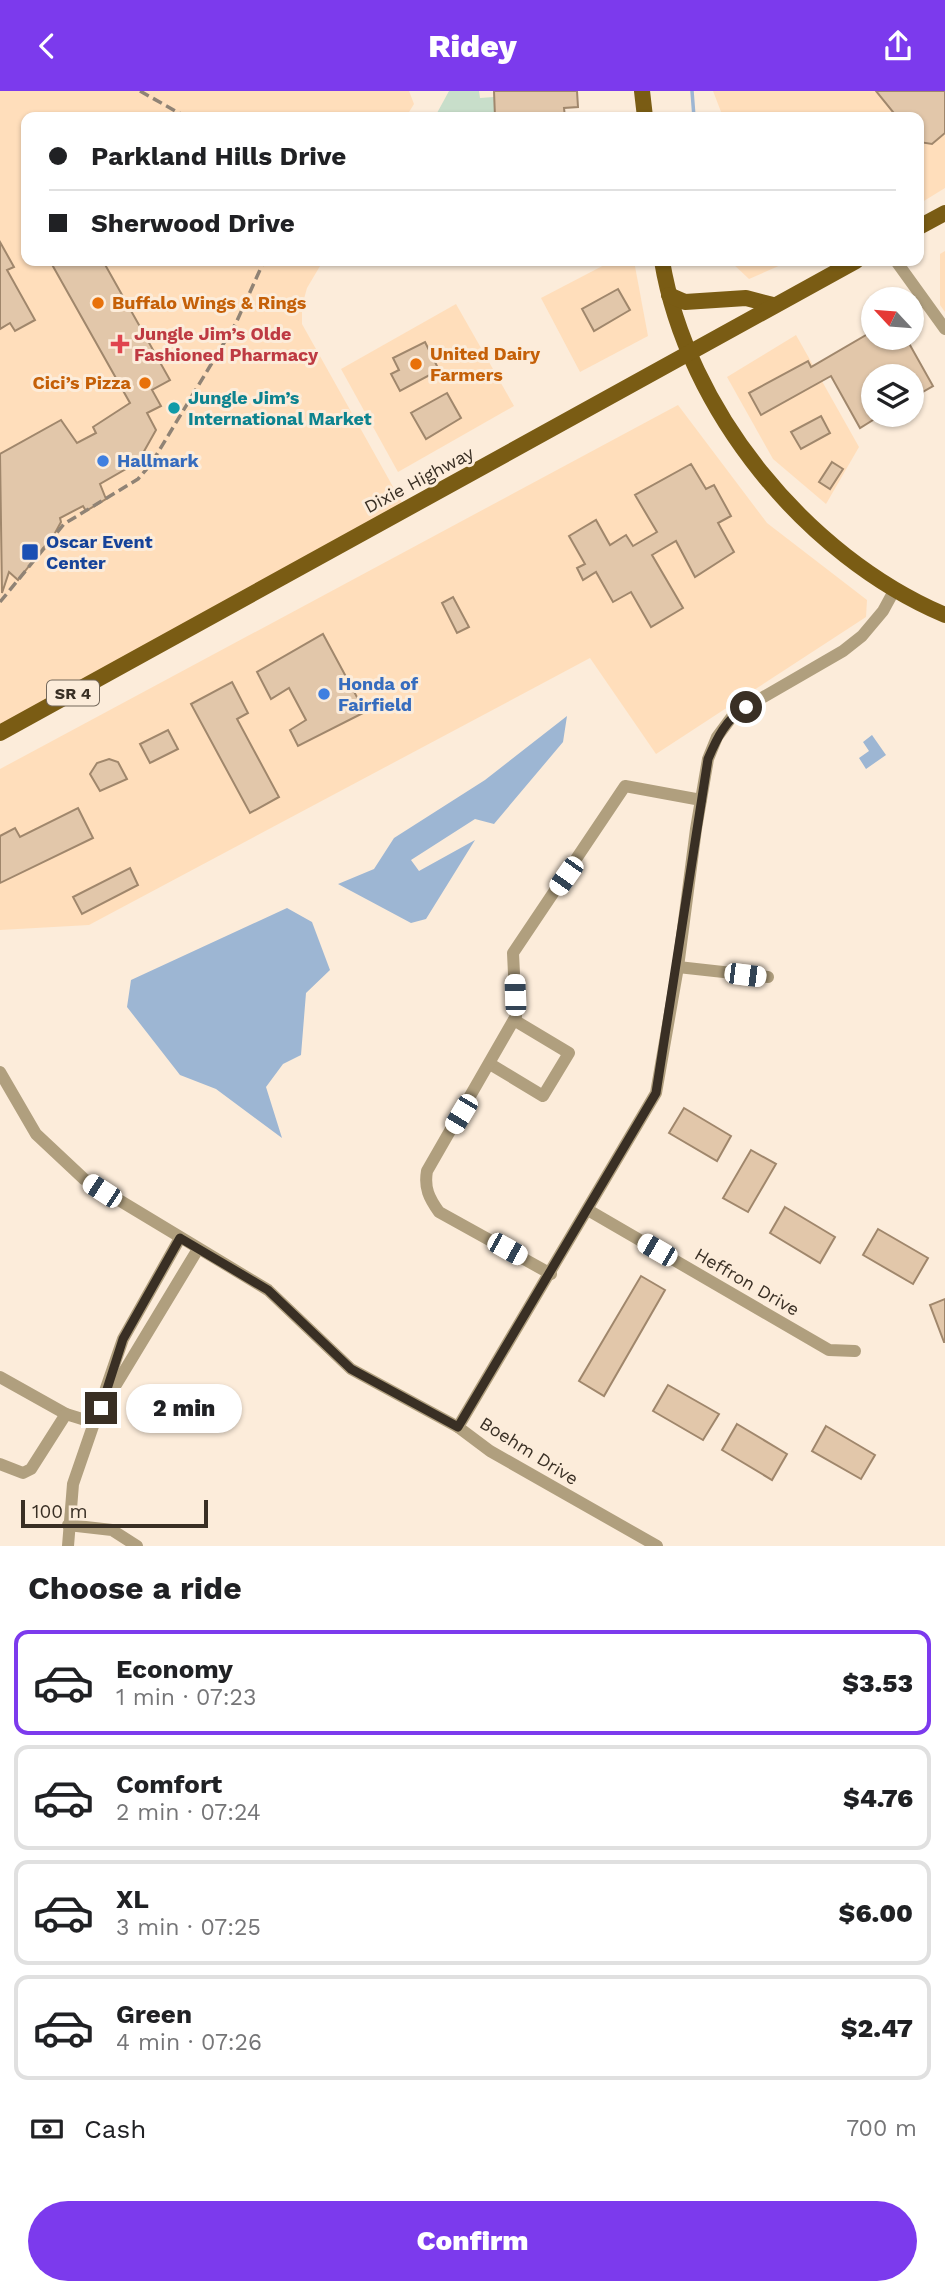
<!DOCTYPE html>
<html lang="en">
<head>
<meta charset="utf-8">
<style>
  :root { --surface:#fff; --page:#f6f6f6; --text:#202124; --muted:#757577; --line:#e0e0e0; --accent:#7c3aed }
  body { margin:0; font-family:"Work Sans",sans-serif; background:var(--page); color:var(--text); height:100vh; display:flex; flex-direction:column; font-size:26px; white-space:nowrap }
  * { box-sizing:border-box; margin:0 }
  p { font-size:23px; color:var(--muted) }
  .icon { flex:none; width:38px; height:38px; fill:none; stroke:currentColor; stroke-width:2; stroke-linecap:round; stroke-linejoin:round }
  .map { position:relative; height:1455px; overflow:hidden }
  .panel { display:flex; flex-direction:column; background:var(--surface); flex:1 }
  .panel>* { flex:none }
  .hud { position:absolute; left:21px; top:21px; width:903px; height:154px; border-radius:14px; box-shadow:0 2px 5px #0004; display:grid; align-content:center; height:154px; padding:0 28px; background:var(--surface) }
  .needle { width:46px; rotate:296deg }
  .controls { position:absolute; left:861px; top:196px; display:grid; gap:14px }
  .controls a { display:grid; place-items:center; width:63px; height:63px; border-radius:50%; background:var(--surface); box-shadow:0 2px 5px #0004; font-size:35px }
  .scale { position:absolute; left:21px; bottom:18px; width:187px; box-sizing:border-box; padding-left:7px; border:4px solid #392f24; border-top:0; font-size:19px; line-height:24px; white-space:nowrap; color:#392f24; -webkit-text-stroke:5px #fcecda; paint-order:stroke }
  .end { position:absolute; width:32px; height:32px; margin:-16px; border:9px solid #392f24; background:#fff; box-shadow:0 0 0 4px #fff }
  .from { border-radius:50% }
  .bubble { position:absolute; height:49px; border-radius:24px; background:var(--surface); box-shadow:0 2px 5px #0004; font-size:23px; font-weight:800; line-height:49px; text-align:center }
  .car { position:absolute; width:21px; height:42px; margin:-21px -10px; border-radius:9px; box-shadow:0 0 5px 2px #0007; background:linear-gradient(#fff 24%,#345 0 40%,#fff 0 76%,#345 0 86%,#fff 0) }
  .hud b { display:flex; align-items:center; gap:24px; height:66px; font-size:26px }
  .hud b+b { border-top:2px solid var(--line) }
  .hud i { width:18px; height:18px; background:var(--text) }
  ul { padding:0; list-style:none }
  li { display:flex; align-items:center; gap:21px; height:105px; margin:0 14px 10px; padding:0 14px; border:4px solid var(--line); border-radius:14px }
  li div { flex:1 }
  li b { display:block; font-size:26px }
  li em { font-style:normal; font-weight:800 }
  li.on { border-color:var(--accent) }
  li>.icon { width:63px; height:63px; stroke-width:1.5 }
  h2 { padding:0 28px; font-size:32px; line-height:84px }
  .pay { display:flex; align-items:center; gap:18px; height:77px; padding:0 28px; font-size:26px }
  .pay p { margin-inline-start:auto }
  .action { display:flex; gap:14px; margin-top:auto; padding:14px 28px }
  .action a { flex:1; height:80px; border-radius:42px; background:var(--accent); color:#fff; font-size:28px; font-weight:800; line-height:80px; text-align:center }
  header { display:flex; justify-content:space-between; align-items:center; height:91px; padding:0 28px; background:var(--accent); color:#fff; font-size:32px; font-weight:800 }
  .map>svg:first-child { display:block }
  .built { fill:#ffdebb }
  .green { fill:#c8deca }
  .water { fill:#9db6d3 }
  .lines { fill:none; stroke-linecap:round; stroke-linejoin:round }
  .stream { stroke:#9db6d3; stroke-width:3.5 }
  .building { fill:#e2c7aa; stroke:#a0876c; stroke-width:2 }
  .minor { stroke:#b09f7e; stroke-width:12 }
  .major { stroke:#7a5c14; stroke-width:16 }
  .rail { stroke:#908375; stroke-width:3.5; stroke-dasharray:10 5; stroke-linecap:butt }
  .route { stroke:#392f24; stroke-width:9 }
  .food-dot { fill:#e8710a; stroke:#fcecda; stroke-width:2.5 }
  .health-dot { fill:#e0444e; stroke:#fcecda; stroke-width:2.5 }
  .culture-dot { fill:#0f9aa8; stroke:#fcecda; stroke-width:2.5 }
  .shop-dot { fill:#3f7fe0; stroke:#fcecda; stroke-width:2.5 }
  .transit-dot { fill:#1a4fb4; stroke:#fcecda; stroke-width:2.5 }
  .labels { text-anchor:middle; stroke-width:6; stroke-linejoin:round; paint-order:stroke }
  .shield { fill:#fcecda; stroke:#74685b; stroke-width:2 }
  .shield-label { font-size:16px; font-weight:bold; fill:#392f24 }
  .food-label { font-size:18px; font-weight:bold; fill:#c56008; stroke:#fcecda; text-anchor:start }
  .health-label { font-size:18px; font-weight:bold; fill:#be3a42; stroke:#fcecda; text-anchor:start }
  .culture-label { font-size:18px; font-weight:bold; fill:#0d838f; stroke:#fcecda; text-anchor:start }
  .shop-label { font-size:18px; font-weight:bold; fill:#366cbe; stroke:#fcecda; text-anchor:start }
  .street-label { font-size:18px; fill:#392f24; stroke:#fcecda }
  .transit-label { font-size:18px; font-weight:bold; fill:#164399; stroke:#fcecda; text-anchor:start }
</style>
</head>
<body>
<header><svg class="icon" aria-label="back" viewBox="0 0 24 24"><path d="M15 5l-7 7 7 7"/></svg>Ridey<svg class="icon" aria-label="share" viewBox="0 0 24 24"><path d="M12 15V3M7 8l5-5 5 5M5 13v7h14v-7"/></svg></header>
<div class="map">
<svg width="945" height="1455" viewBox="0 0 945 1455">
  <rect width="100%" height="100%" fill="#fcecda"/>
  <g class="built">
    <polygon points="0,0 409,0 414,13 406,26 26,26 26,170 323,170 307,197 302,215 302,233 406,419 0,642"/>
    <polygon points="713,0 945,0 945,97 919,113 919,26 723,26"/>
    <polygon points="945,160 945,221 940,214 940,163"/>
    <polygon points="612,170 634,170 648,245 580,281 541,207"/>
    <polygon points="730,170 790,170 749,188"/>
    <polygon points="456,213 514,315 398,381 341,278"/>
    <polygon points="796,244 859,356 826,413 773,368 727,286"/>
    <polygon points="678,314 767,432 867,509 866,526 656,663 590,567 89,834 0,839 0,678"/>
  </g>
  <polygon class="green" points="449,0 479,0 480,7 494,6 495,26 443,26 437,22"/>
  <g class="water">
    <polygon points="567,625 563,651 494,733 475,728 411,769 419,780 475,749 426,828 411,832 338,793 374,778 394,747 485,689"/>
    <polygon points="872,644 886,664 866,678 859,667 869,660 863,651"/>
    <polygon points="287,817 312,831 330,879 306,902 301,964 283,973 266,996 282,1047 216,998 180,984 127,916 131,889"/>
  </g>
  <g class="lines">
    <polyline class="stream" points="692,0 694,26"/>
  </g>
  <g class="building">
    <polygon points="494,0 577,0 578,16 564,17 565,26 495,26"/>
    <polygon points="876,0 945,0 945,42 932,53 919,51 919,26 897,26"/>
    <polygon points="0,151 14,176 7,179 35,229 15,240 10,232 0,238"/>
    <polygon points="50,170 103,170 170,289 152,299 161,315 147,322 156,339 138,371 100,393 106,408 86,420 83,415 60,427 61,431 55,442 18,489 9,481 2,502 0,363 61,329 77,352 96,342 93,336 130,312"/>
    <polygon points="618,198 630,219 594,240 582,218"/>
    <polygon points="873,240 873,247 906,247 933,295 912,307 912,285 873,285 873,329 860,337 831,285 761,324 749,302 808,270 811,276"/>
    <polygon points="425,251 439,279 400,300 391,283 399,279 393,267"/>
    <polygon points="447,302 461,327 426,348 411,322"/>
    <polygon points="821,325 830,342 801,358 791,341"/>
    <polygon points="832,371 843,378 830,398 819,391"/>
    <polygon points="691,373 706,398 714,394 731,425 718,432 734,461 695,486 676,450 652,464 683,517 651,536 631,501 613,511 596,481 583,489 577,477 585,473 569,445 596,429 610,454 626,444 633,455 657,441 635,404"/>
    <polygon points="453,506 469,536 457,542 442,512"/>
    <polygon points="323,543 365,621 298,655 290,639 306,629 289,597 271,608 257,581"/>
    <polygon points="232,591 248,622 237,628 279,706 250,722 191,613"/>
    <polygon points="168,639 178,658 150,672 140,653"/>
    <polygon points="109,668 118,671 127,688 100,700 90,683 97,672"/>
    <polygon points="78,717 93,747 0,792 0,745 15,737 20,746"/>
    <polygon points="130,777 138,794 82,823 73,806"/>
    <polygon points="684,1017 731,1045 717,1070 669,1042"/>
    <polygon points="751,1059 776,1073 748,1121 723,1107"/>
    <polygon points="785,1116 835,1146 820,1172 770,1142"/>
    <polygon points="878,1138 928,1167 913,1193 863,1164"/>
    <polygon points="641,1185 665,1199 604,1305 579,1290"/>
    <polygon points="945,1208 945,1251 944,1251 930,1214"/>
    <polygon points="668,1294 719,1323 703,1349 653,1320"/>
    <polygon points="737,1333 787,1363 772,1389 722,1359"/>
    <polygon points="826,1335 875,1364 861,1388 812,1360"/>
  </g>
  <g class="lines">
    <g class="minor">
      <polyline points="896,170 945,238"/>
      <polyline points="678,876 768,886"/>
      <polyline points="490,973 543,1005 569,962 514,929"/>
      <polyline points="0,981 36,1043 84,1088 268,1199 351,1278 458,1336 490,1360 657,1455"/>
      <polyline points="588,1119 829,1259 855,1260"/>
      <path d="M551,1183L439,1121C429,1107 424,1097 427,1080L516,925L513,862L625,695L701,709"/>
      <polyline points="0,1286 66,1323 95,1332"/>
      <polyline points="111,1302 198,1158"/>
      <polyline points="458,1336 656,1002 678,876 696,738 708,668 717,646 734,623 843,560 862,545 883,520 895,498"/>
      <polyline points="0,1373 23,1382 31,1378 66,1323"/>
      <polyline points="68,1434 112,1439 137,1455"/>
      <polyline points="68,1455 73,1393 123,1248 180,1147"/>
    </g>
    <g class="major">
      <polyline points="642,0 645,26"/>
      <polyline points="919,136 945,122"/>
      <path d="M662,170C687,319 806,465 945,524"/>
      <polyline points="669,204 685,211 746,207 773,214"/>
      <polyline points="0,642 856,170"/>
    </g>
    <g class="rail">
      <polyline points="140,0 186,26"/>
      <polyline points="0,511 64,433 138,388 151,373 236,232 264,170"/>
    </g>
  </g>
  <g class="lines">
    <path class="route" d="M101,1317L123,1248L180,1147L268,1199L351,1278L458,1336L656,1002L708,668C717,647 726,628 746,616"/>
  </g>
  <g class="food-dot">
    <circle cx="98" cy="212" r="7"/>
    <circle cx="416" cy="273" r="7"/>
    <circle cx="145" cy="292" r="7"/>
  </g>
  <path class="health-dot" d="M116.5 242.5h7v7h7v7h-7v7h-7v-7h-7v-7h7z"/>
  <circle class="culture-dot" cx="174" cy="317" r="7"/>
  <g class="shop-dot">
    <circle cx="103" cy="370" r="7"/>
    <circle cx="324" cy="603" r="7"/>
  </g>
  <rect class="transit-dot" x="21" y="452" width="18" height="18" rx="3.5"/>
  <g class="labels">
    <rect class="shield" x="47" y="589.5" width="52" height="25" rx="5"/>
    <g class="shield-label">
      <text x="73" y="608">SR 4</text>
    </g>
    <g class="food-label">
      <text x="112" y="218">Buffalo Wings &amp; Rings</text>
      <text x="430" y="269">United Dairy<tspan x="430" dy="21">Farmers</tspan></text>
      <text x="131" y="298" text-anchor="end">Cici’s Pizza</text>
    </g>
    <g class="health-label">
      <text x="134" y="249">Jungle Jim’s Olde<tspan x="134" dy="21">Fashioned Pharmacy</tspan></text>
    </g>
    <g class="culture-label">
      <text x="188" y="313">Jungle Jim’s<tspan x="188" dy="21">International Market</tspan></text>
    </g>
    <g class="shop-label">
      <text x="117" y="376">Hallmark</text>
      <text x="338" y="599">Honda of<tspan x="338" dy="21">Fairfield</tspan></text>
    </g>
    <g class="street-label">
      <text transform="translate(419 389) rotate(-28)" y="6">Dixie Highway</text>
      <text transform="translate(747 1191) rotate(30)" y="6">Heffron Drive</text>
      <text transform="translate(529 1360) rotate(32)" y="6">Boehm Drive</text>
    </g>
    <g class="transit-label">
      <text x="46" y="457">Oscar Event<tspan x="46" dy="21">Center</tspan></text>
    </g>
  </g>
</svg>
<div class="controls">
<a><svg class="needle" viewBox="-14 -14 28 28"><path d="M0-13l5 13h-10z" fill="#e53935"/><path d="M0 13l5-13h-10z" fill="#757577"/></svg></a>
<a><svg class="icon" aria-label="layers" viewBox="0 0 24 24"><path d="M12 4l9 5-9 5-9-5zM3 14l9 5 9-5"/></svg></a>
</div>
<div class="scale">100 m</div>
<i class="end from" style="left:746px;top:616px"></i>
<i class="end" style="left:101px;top:1317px"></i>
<div class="bubble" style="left:126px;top:1293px;width:116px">2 min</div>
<i class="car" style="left:566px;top:785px;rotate:215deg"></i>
<i class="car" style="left:745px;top:884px;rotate:97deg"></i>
<i class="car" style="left:515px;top:904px;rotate:358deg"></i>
<i class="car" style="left:461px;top:1023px;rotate:211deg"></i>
<i class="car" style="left:102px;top:1100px;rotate:303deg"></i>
<i class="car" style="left:507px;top:1158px;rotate:119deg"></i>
<i class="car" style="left:657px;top:1159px;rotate:300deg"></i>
<div class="hud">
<b><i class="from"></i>Parkland Hills Drive</b>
<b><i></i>Sherwood Drive</b>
</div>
</div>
<section class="panel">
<h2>Choose a ride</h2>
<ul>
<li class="on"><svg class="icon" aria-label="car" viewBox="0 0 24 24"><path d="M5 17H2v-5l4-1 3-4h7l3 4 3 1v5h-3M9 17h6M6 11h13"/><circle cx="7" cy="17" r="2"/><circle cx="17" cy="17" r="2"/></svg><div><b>Economy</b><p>1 min · 07:23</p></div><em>$3.53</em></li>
<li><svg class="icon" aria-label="car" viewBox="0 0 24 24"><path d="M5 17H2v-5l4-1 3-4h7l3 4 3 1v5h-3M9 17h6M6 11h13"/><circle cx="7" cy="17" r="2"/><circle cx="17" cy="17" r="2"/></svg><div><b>Comfort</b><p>2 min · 07:24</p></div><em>$4.76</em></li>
<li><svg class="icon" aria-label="car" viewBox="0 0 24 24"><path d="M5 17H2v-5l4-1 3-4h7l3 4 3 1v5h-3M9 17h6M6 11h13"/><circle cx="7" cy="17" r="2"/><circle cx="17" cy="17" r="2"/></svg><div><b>XL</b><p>3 min · 07:25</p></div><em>$6.00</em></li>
<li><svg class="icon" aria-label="car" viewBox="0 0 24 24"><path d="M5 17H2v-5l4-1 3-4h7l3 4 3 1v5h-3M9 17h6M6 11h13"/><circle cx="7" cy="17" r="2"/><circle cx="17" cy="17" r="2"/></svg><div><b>Green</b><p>4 min · 07:26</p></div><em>$2.47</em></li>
</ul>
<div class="pay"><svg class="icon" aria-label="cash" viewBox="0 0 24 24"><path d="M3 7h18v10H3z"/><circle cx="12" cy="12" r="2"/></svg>Cash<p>700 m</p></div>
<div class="action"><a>Confirm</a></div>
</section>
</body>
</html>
